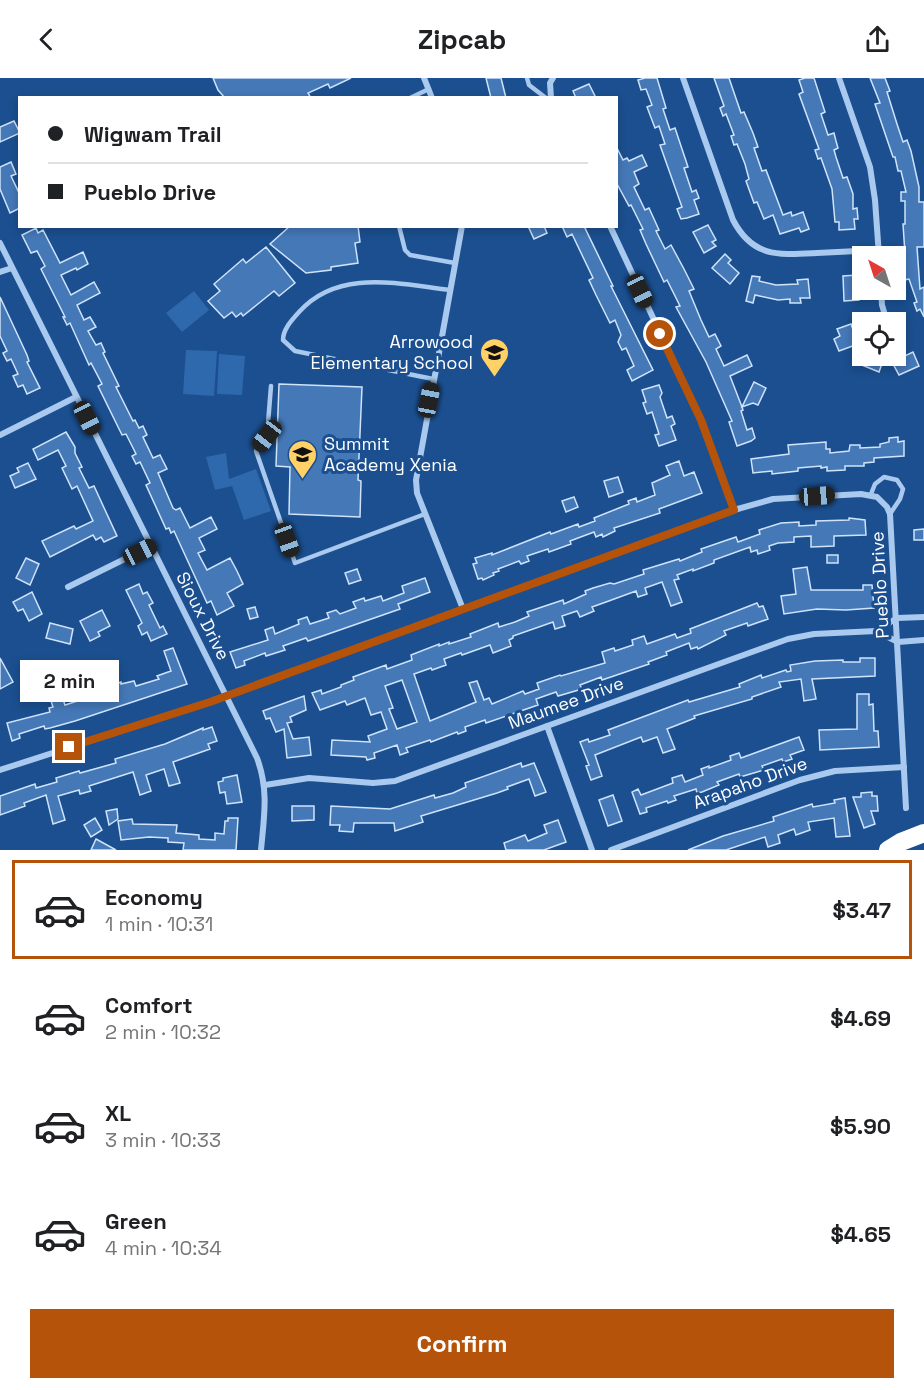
<!DOCTYPE html>
<html lang="en">
<head>
<meta charset="utf-8">
<style>
  :root { --surface:#fff; --page:#f2f2f2; --text:#202124; --muted:#757577; --line:#e0e0e0; --accent:#b45309 }
  body { margin:0; font-family:"Space Grotesk",sans-serif; background:var(--page); color:var(--text); height:100vh; display:flex; flex-direction:column; font-size:22px; white-space:nowrap }
  * { box-sizing:border-box; margin:0 }
  p { font-size:20px; color:var(--muted) }
  .icon { flex:none; width:33px; height:33px; fill:none; stroke:currentColor; stroke-width:2; stroke-linecap:round; stroke-linejoin:round }
  .map { position:relative; height:772px; overflow:hidden }
  .details { display:flex; flex-direction:column; background:var(--surface); flex:1 }
  .details>* { flex:none }
  .top-card { position:absolute; left:18px; top:18px; width:600px; height:132px; border-radius:0px; box-shadow:0 3px 9px #0003; display:grid; align-content:center; height:132px; padding:0 30px; background:var(--surface) }
  .needle { width:39px; rotate:321deg }
  .fabs { position:absolute; left:852px; top:168px; display:grid; gap:12px }
  .fabs a { display:grid; place-items:center; width:54px; height:54px; border-radius:0px; background:var(--surface); box-shadow:0 3px 9px #0003; font-size:30px }
  .end { position:absolute; width:27px; height:27px; margin:-14px; border:8px solid #b45309; background:#fff; box-shadow:0 0 0 3px #fff }
  .from { border-radius:50% }
  .bubble { position:absolute; height:42px; border-radius:0px; background:var(--surface); box-shadow:0 3px 9px #0003; font-size:20px; font-weight:800; line-height:42px; text-align:center }
  .car { position:absolute; width:18px; height:36px; margin:-18px -9px; border-radius:8px; box-shadow:0 0 4px 2px #0007; background:linear-gradient(#222 24%,#8ab4d8 0 40%,#222 0 76%,#8ab4d8 0 86%,#222 0) }
  .top-card b { display:flex; align-items:center; gap:21px; height:57px; font-size:22px }
  .top-card b+b { border-top:2px solid var(--line) }
  .top-card i { width:15px; height:15px; background:var(--text) }
  ul { padding:10px 0 0; list-style:none }
  li { display:flex; align-items:center; gap:18px; height:99px; margin:0 12px 9px; padding:0 18px; border:3px solid transparent; border-radius:0px }
  li div { flex:1 }
  li b { display:block; font-size:22px }
  li em { font-style:normal; font-weight:800 }
  li.current { border-color:var(--accent) }
  li>.icon { width:54px; height:54px; stroke-width:1.5 }
  .primary-button { display:flex; gap:12px; margin-top:auto; padding:12px 30px }
  .primary-button a { flex:1; height:69px; border-radius:0px; background:var(--accent); color:#fff; font-size:24px; font-weight:800; line-height:69px; text-align:center }
  header { display:flex; justify-content:space-between; align-items:center; height:78px; padding:0 30px; background:var(--surface); font-size:27px; font-weight:800 }
  .map>svg:first-child { display:block }
  .green { fill:#2e69ad }
  .building { fill:#4478b7; stroke:#cfe3fa; stroke-width:1.5; fill-rule:evenodd }
  .lines { fill:none; stroke-linecap:round; stroke-linejoin:round }
  .service { stroke:#a9c9ee; stroke-width:4.5 }
  .minor { stroke:#a9c9ee; stroke-width:6 }
  .motorway { stroke:#fff; stroke-width:18 }
  .route { stroke:#b45309; stroke-width:8 }
  .labels { text-anchor:middle; stroke-width:6; stroke-linejoin:round; paint-order:stroke }
  .poi-label { font-size:18px; fill:#fff; stroke:#1b4f8f; text-anchor:end }
  .street-label { font-size:18px; fill:#fff; stroke:#1b4f8f }
</style>
</head>
<body>
<header><svg class="icon" aria-label="back" viewBox="0 0 24 24"><path d="M15 5l-7 7 7 7"/></svg>Zipcab<svg class="icon" aria-label="share" viewBox="0 0 24 24"><path d="M12 15V3M7 8l5-5 5 5M5 13v7h14v-7"/></svg></header>
<div class="map">
<svg width="924" height="772" viewBox="0 0 924 772">
  <rect width="100%" height="100%" fill="#1b4f8f"/>
  <g class="green">
    <polygon points="194,213 209,232 182,254 166,235"/>
    <polygon points="186,272 217,273 214,318 183,316"/>
    <polygon points="219,276 245,278 242,317 217,316"/>
    <polygon points="226,375 229,401 256,391 271,433 244,442 232,408 215,412 206,379"/>
  </g>
  <g class="building">
    <polygon points="213,0 351,0 330,10 328,6 308,15 311,20 225,20 218,12"/>
    <polygon points="486,0 501,0 506,20 491,20"/>
    <polygon points="645,0 657,0 666,30 663,31 670,52 675,50 688,89 684,90 692,114 696,112 699,120 694,122 699,136 687,140 681,141 677,131 682,129 660,67 665,66 659,48 655,50 647,29 652,27 646,11 641,12 638,2"/>
    <polygon points="714,0 729,0 741,35 744,34 753,55 758,69 754,70 762,93 766,92 783,137 791,134 792,138 803,134 809,151 801,154 799,150 780,156 773,137 764,141 757,124 754,125 746,103 749,101 745,86 737,66 734,67 731,58 734,57 726,36 723,38 720,30 724,28"/>
    <polygon points="805,0 814,0 825,34 821,36 828,57 834,55 836,63 838,70 834,72 836,79 843,100 847,99 853,116 853,131 857,130 858,141 854,141 855,151 839,152 839,144 835,144 832,111 821,80 818,81 815,72 819,71 799,16 803,14 799,2"/>
    <polygon points="870,0 885,0 890,13 887,14 897,46 903,64 907,62 911,73 919,109 919,124 924,124 924,169 917,169 920,211 924,209 924,239 920,231 917,233 914,225 917,224 909,201 904,202 903,176 905,176 903,146 905,146 905,123 901,123 901,114 906,114 901,93 898,93 895,79 893,79 875,26 880,25"/>
    <polygon points="589,6 596,20 576,20 573,13"/>
    <polygon points="14,43 20,55 0,64 0,49"/>
    <polygon points="616,68 623,82 627,80 629,83 642,77 647,88 634,94 639,106 634,109 645,132 649,130 659,152 656,153 665,171 671,167 684,191 694,211 689,213 701,242 709,259 715,256 721,268 716,271 724,288 747,277 752,288 730,298 742,329 743,332 741,333 747,352 752,350 755,360 751,363 737,368 729,344 732,343 706,284 676,229 680,228 667,202 664,204 646,166 640,152 643,151 631,127 629,128 616,104"/>
    <polygon points="11,84 16,96 11,98 20,117 20,130 10,135 0,111 0,89"/>
    <polygon points="708,147 716,162 712,164 716,168 704,175 693,154"/>
    <polygon points="290,148 358,148 360,164 355,165 358,185 331,189 331,192 306,195 270,166"/>
    <polygon points="528,148 544,148 547,155 534,161"/>
    <polygon points="562,148 589,148 585,150 613,208 611,208 653,292 632,303 627,292 634,288 626,270 622,272 618,264 621,257 615,242 610,245 596,217 589,202 593,200 572,156 567,159"/>
    <polygon points="36,150 38,155 43,152 60,185 83,174 88,186 77,192 76,190 61,197 71,217 94,204 100,215 77,227 84,242 90,239 96,249 88,253 96,267 101,265 105,274 103,275 119,308 116,309 133,343 135,342 139,350 143,348 147,357 143,359 153,380 160,377 167,391 158,395 173,430 176,432 180,430 190,450 211,439 217,451 199,460 205,472 198,475 207,492 230,480 237,493 243,506 227,515 234,528 217,537 211,523 207,525 174,453 171,455 169,450 166,451 146,407 150,405 140,384 136,386 132,378 136,376 126,356 122,357 98,308 102,306 91,285 89,287 70,245 67,247 63,239 65,239 41,191 45,188 37,173 31,175 22,157"/>
    <polygon points="266,169 295,205 279,218 274,213 243,238 241,235 236,239 232,234 224,240 208,223 220,213 214,206 243,181 246,185"/>
    <polygon points="725,176 731,182 728,185 739,195 730,206 712,190"/>
    <polygon points="857,197 859,222 844,223 843,198"/>
    <polygon points="752,198 760,199 759,203 776,207 798,206 797,202 808,201 810,220 800,220 801,225 790,225 790,221 778,222 755,217 753,225 746,223"/>
    <polygon points="0,219 27,277 29,283 27,284 40,310 27,316 23,307 18,309 13,298 18,296 11,281 7,283 3,275 7,273 0,258"/>
    <polygon points="851,246 858,266 839,273 834,261 840,258 837,251"/>
    <polygon points="913,274 919,288 899,297 892,284"/>
    <polygon points="860,278 878,278 884,280 879,294 857,285"/>
    <polygon points="754,304 766,310 758,327 753,325 742,329"/>
    <polygon points="279,306 362,309 358,402 361,403 360,439 289,436 290,389 276,388"/>
    <polygon points="659,307 662,315 660,319 667,340 672,338 675,346 671,348 676,362 659,368 655,357 659,356 652,334 647,336 643,325 646,324 642,312"/>
    <polygon points="66,354 75,369 75,375 82,389 79,390 89,410 94,408 117,458 104,464 101,459 96,462 93,457 50,479 42,463 74,448 76,451 93,443 77,408 72,411 62,390 66,388 58,372 38,382 33,371"/>
    <polygon points="898,359 898,364 904,363 904,378 874,380 874,384 864,385 864,388 845,388 845,392 827,393 827,389 821,390 821,388 798,390 798,393 772,396 772,393 753,395 751,381 789,376 788,367 826,364 826,371 830,371 830,375 849,373 850,367 860,367 860,370 880,369 880,366 889,364 889,360"/>
    <polygon points="679,383 684,398 694,394 702,415 659,431 660,435 614,450 615,453 603,459 602,456 596,459 594,454 570,463 571,466 549,474 548,471 527,478 529,483 521,486 519,483 498,491 499,493 493,495 494,497 483,502 482,500 478,501 473,486 477,485 475,480 492,475 492,477 550,454 551,456 578,446 579,449 595,443 594,440 629,426 628,423 636,420 637,424 655,417 652,405 670,397 666,388"/>
    <polygon points="28,385 36,401 15,410 10,398 19,394 17,390"/>
    <polygon points="618,399 623,414 609,419 604,403"/>
    <polygon points="574,419 578,429 566,434 562,423"/>
    <path d="M849,440L865,442L866,457L834,458V468L811,469V458L794,459V464L778,465L769,468L770,472L758,476L757,472L751,474L750,469L714,482V485L693,493V491L677,497L679,501L674,502L682,524L671,528L662,504L645,510L647,516L638,519L636,513L606,524L592,529L594,533L580,539L577,533L562,538L565,548L555,551L553,544L513,558V560L509,562L511,568L493,575L490,567L462,577L461,575L444,581L446,587L432,592L431,590L414,596L430,643L476,624L469,605L477,603L484,622L489,620L492,626L523,613L525,616L539,611L537,605L560,597L561,598L605,585L602,574L614,570L615,573L633,567L632,562L644,558L647,566L675,556L677,560L691,555L690,551L757,525L759,529L763,528L768,541L748,548L747,545L724,553L726,557L698,571L697,569L691,571L689,565L666,574L667,577L648,584L649,586L602,602L601,599L580,607L582,611L558,618L556,614L536,621L538,627L486,645L485,642L465,649L466,653L458,656L457,654L431,664L430,662L406,670L408,674L400,677L397,667L374,675L375,680L367,682L366,679L331,677L332,662L370,664L368,658L387,651L381,634L371,637L365,620L347,627L345,623L320,632L312,615L321,612L322,616L341,609V607L354,602L353,599L386,587L387,591L412,582L411,577L439,566V568L449,564V566L471,559L470,556L498,545L499,549L515,544L529,538L527,534L563,522L564,526L586,516L585,513L593,510L610,505L614,506L644,496L643,492L679,481L680,483L702,474L701,471L736,459L738,464L760,456L759,452L781,445L799,444V448L816,447V443L849,442ZM402,602L417,644L397,651L389,631L393,630L385,608Z"/>
    <polygon points="924,451 924,462 914,462 914,452"/>
    <rect x="827" y="477" width="11" height="8"/>
    <polygon points="26,480 39,486 30,507 16,500"/>
    <polygon points="807,489 811,512 863,512 863,507 872,507 874,530 846,532 817,531 784,536 781,518 796,516 793,491"/>
    <polygon points="357,491 361,502 349,506 345,495"/>
    <polygon points="425,500 430,514 398,526 400,531 308,563 306,560 283,568 285,572 266,578 265,575 244,583 245,587 236,590 230,574 268,562 265,552 273,549 275,556 299,546 298,542 307,539 310,546 329,540 327,535 336,532 340,536 356,530 353,524 364,520 365,523 381,518 383,523 404,515 402,508"/>
    <polygon points="139,506 143,516 147,514 153,525 149,527 160,550 163,548 167,556 151,563 147,554 142,557 138,548 142,545 126,512"/>
    <polygon points="32,514 42,536 29,543 23,531 18,533 13,524"/>
    <polygon points="255,529 258,539 250,541 247,531"/>
    <polygon points="102,532 110,548 98,554 100,558 90,563 80,543"/>
    <polygon points="50,545 73,551 70,566 46,560"/>
    <polygon points="173,570 187,606 75,643 50,650 45,651 44,648 19,656 20,660 12,663 7,645 50,634 49,630 53,629 46,608 57,604 65,627 99,616 98,612 121,604 121,606 134,603 136,608 159,601 157,598 171,593 164,573"/>
    <polygon points="0,580 13,604 0,611"/>
    <polygon points="860,580 875,580 875,598 812,601 816,621 804,623 801,601 779,604 781,609 752,619 752,621 694,638 695,640 667,651 675,671 663,675 657,659 643,664 641,659 595,677 602,698 591,702 586,688 589,687 580,664 588,661 589,664 610,657 608,652 688,622 689,624 740,609 739,606 761,597 762,600 786,592 787,594 791,593 790,587 815,583 843,582 843,584 860,584"/>
    <polygon points="857,616 869,616 869,627 873,626 874,653 878,653 879,669 820,672 819,652 857,651"/>
    <polygon points="304,618 306,632 290,639 292,644 287,645 293,661 309,659 311,677 287,680 284,651 276,654 270,640 266,641 263,633"/>
    <polygon points="212,649 217,663 208,666 210,671 173,684 180,705 169,708 164,691 146,697 151,713 140,717 133,694 89,708 91,713 80,716 79,712 58,718 65,742 53,746 46,717 24,725 25,728 0,737 0,718 35,706 36,710 57,704 56,700 79,693 80,695 116,685 115,681 165,666 203,650 203,652"/>
    <polygon points="799,659 804,672 790,677 792,681 783,684 782,681 762,688 764,692 740,699 739,696 717,704 719,707 702,714 697,715 696,711 674,718 676,722 668,725 667,723 646,730 647,734 640,736 632,714 638,711 641,717 673,705 672,700 682,697 685,704 703,697 701,691 709,688 709,690 731,682 730,678 739,675 741,680"/>
    <polygon points="521,685 522,689 534,685 546,714 535,718 529,701 507,709 508,711 497,715 421,738 423,744 395,753 394,745 354,745 353,754 339,753 340,747 330,747 331,728 390,731 434,717 435,720 453,715 466,709 465,705"/>
    <polygon points="237,697 242,724 227,726 225,714 220,715 218,704 223,703 223,700"/>
    <polygon points="872,714 872,718 877,718 878,733 871,733 875,746 864,750 853,719 861,719 861,715"/>
    <polygon points="613,717 622,743 608,748 599,722"/>
    <polygon points="845,720 850,758 836,759 834,740 808,744 810,752 796,757 794,751 778,757 780,765 768,769 765,759 726,772 688,772 723,758 774,743 773,739 812,726 813,729 835,725 834,722"/>
    <polygon points="292,728 314,728 314,742 292,743"/>
    <polygon points="117,731 118,741 109,747 106,733"/>
    <polygon points="95,740 102,752 91,759 84,747"/>
    <polygon points="228,740 238,740 236,772 183,772 184,765 168,764 168,760 149,759 121,762 118,743 132,741 133,746 177,747 176,755 199,757 199,761 215,762 215,755 224,756 225,743 228,743"/>
    <polygon points="558,742 566,764 544,772 506,772 504,765 525,757 528,763 547,755 544,747"/>
    <polygon points="96,761 116,772 91,772"/>
  </g>
  <g class="lines">
    <g class="service">
      <polyline points="527,0 529,7 546,20"/>
      <polyline points="410,20 429,11"/>
      <polyline points="399,148 405,172 410,177 455,185"/>
      <path d="M433,301L295,273L283,262C283,251 292,242 299,234C338,190 399,206 450,212"/>
      <polyline points="271,308 267,358 256,373 295,485 425,436"/>
      <polyline points="871,416 875,406 884,399 897,402 903,411 900,421 890,436"/>
    </g>
    <g class="minor">
      <polyline points="424,0 432,20"/>
      <path d="M683,0L733,142C753,180 779,177 817,175C838,174 858,173 878,172"/>
      <polyline points="839,0 870,89 875,122 879,178"/>
      <polyline points="551,20 550,5 553,0"/>
      <polyline points="462,148 416,402 417,415 463,531"/>
      <polyline points="610,148 701,342 734,432"/>
      <path d="M0,165L257,680C269,712 264,739 261,772"/>
      <polyline points="0,194 12,190"/>
      <polyline points="881,212 882,227 887,244"/>
      <polyline points="0,357 76,319"/>
      <polyline points="68,509 151,468"/>
      <polyline points="876,553 897,540 924,539"/>
      <polyline points="547,648 592,772"/>
      <polyline points="0,692 210,624 734,432 773,421 861,416 877,419 887,429 890,436 906,730"/>
      <polyline points="265,707 309,700 373,705 395,703 788,561 814,556 876,553 898,564 924,562"/>
      <polyline points="611,772 800,702 835,693 904,689"/>
    </g>
    <polyline class="motorway" points="888,772 901,764 924,755"/>
  </g>
  <g class="lines">
    <polyline class="route" points="69,669 210,624 734,432 701,342 660,256"/>
  </g>
  <defs>
    <symbol id="school-pin" viewBox="-11 -11 22 30"><path d="M0 17L-7.5 6A9.5 9.5 0 1 1 7.5 6Z" fill="#ffd166" stroke="#1b4f8f"/><path d="M0-5L7-2L0 1L-7-2ZM-4 1L0 2.5L4 1V4Q0 6-4 4Z" fill="#111"/></symbol>
  </defs>
  <g fill-rule="evenodd">
    <use href="#school-pin" x="478" y="258" width="33" height="45"/>
    <use href="#school-pin" x="286" y="360" width="33" height="45"/>
  </g>
  <g class="labels">
    <g class="poi-label">
      <text x="473" y="270">Arrowood<tspan x="473" dy="21">Elementary School</tspan></text>
      <text x="324" y="372" text-anchor="start">Summit<tspan x="324" dy="21">Academy Xenia</tspan></text>
    </g>
    <g class="street-label">
      <text transform="translate(880 507) rotate(-93)" y="6">Pueblo Drive</text>
      <text transform="translate(203 538) rotate(63)" y="6">Sioux Drive</text>
      <text transform="translate(566 625) rotate(-20)" y="6">Maumee Drive</text>
      <text transform="translate(750 705) rotate(-20)" y="6">Arapaho Drive</text>
    </g>
  </g>
</svg>
<div class="fabs">
<a><svg class="needle" viewBox="-14 -14 28 28"><path d="M0-13l5 13h-10z" fill="#e53935"/><path d="M0 13l5-13h-10z" fill="#757577"/></svg></a>
<a><svg class="icon" aria-label="locate" viewBox="0 0 24 24"><circle cx="12" cy="12" r="6"/><path d="M12 2v4M12 18v4M2 12h4M18 12h4"/></svg></a>
</div>
<i class="end from" style="left:660px;top:256px"></i>
<i class="end" style="left:69px;top:669px"></i>
<div class="bubble" style="left:20px;top:582px;width:99px">2 min</div>
<i class="car" style="left:640px;top:213px;rotate:155deg"></i>
<i class="car" style="left:429px;top:322px;rotate:11deg"></i>
<i class="car" style="left:87px;top:340px;rotate:153deg"></i>
<i class="car" style="left:267px;top:358px;rotate:218deg"></i>
<i class="car" style="left:817px;top:418px;rotate:86deg"></i>
<i class="car" style="left:287px;top:462px;rotate:160deg"></i>
<i class="car" style="left:140px;top:474px;rotate:63deg"></i>
<div class="top-card">
<b><i class="from"></i>Wigwam Trail</b>
<b><i></i>Pueblo Drive</b>
</div>
</div>
<section class="details">
<ul>
<li class="current"><svg class="icon" aria-label="car" viewBox="0 0 24 24"><path d="M5 17H2v-5l4-1 3-4h7l3 4 3 1v5h-3M9 17h6M6 11h13"/><circle cx="7" cy="17" r="2"/><circle cx="17" cy="17" r="2"/></svg><div><b>Economy</b><p>1 min · 10:31</p></div><em>$3.47</em></li>
<li><svg class="icon" aria-label="car" viewBox="0 0 24 24"><path d="M5 17H2v-5l4-1 3-4h7l3 4 3 1v5h-3M9 17h6M6 11h13"/><circle cx="7" cy="17" r="2"/><circle cx="17" cy="17" r="2"/></svg><div><b>Comfort</b><p>2 min · 10:32</p></div><em>$4.69</em></li>
<li><svg class="icon" aria-label="car" viewBox="0 0 24 24"><path d="M5 17H2v-5l4-1 3-4h7l3 4 3 1v5h-3M9 17h6M6 11h13"/><circle cx="7" cy="17" r="2"/><circle cx="17" cy="17" r="2"/></svg><div><b>XL</b><p>3 min · 10:33</p></div><em>$5.90</em></li>
<li><svg class="icon" aria-label="car" viewBox="0 0 24 24"><path d="M5 17H2v-5l4-1 3-4h7l3 4 3 1v5h-3M9 17h6M6 11h13"/><circle cx="7" cy="17" r="2"/><circle cx="17" cy="17" r="2"/></svg><div><b>Green</b><p>4 min · 10:34</p></div><em>$4.65</em></li>
</ul>
<div class="primary-button"><a>Confirm</a></div>
</section>
</body>
</html>
